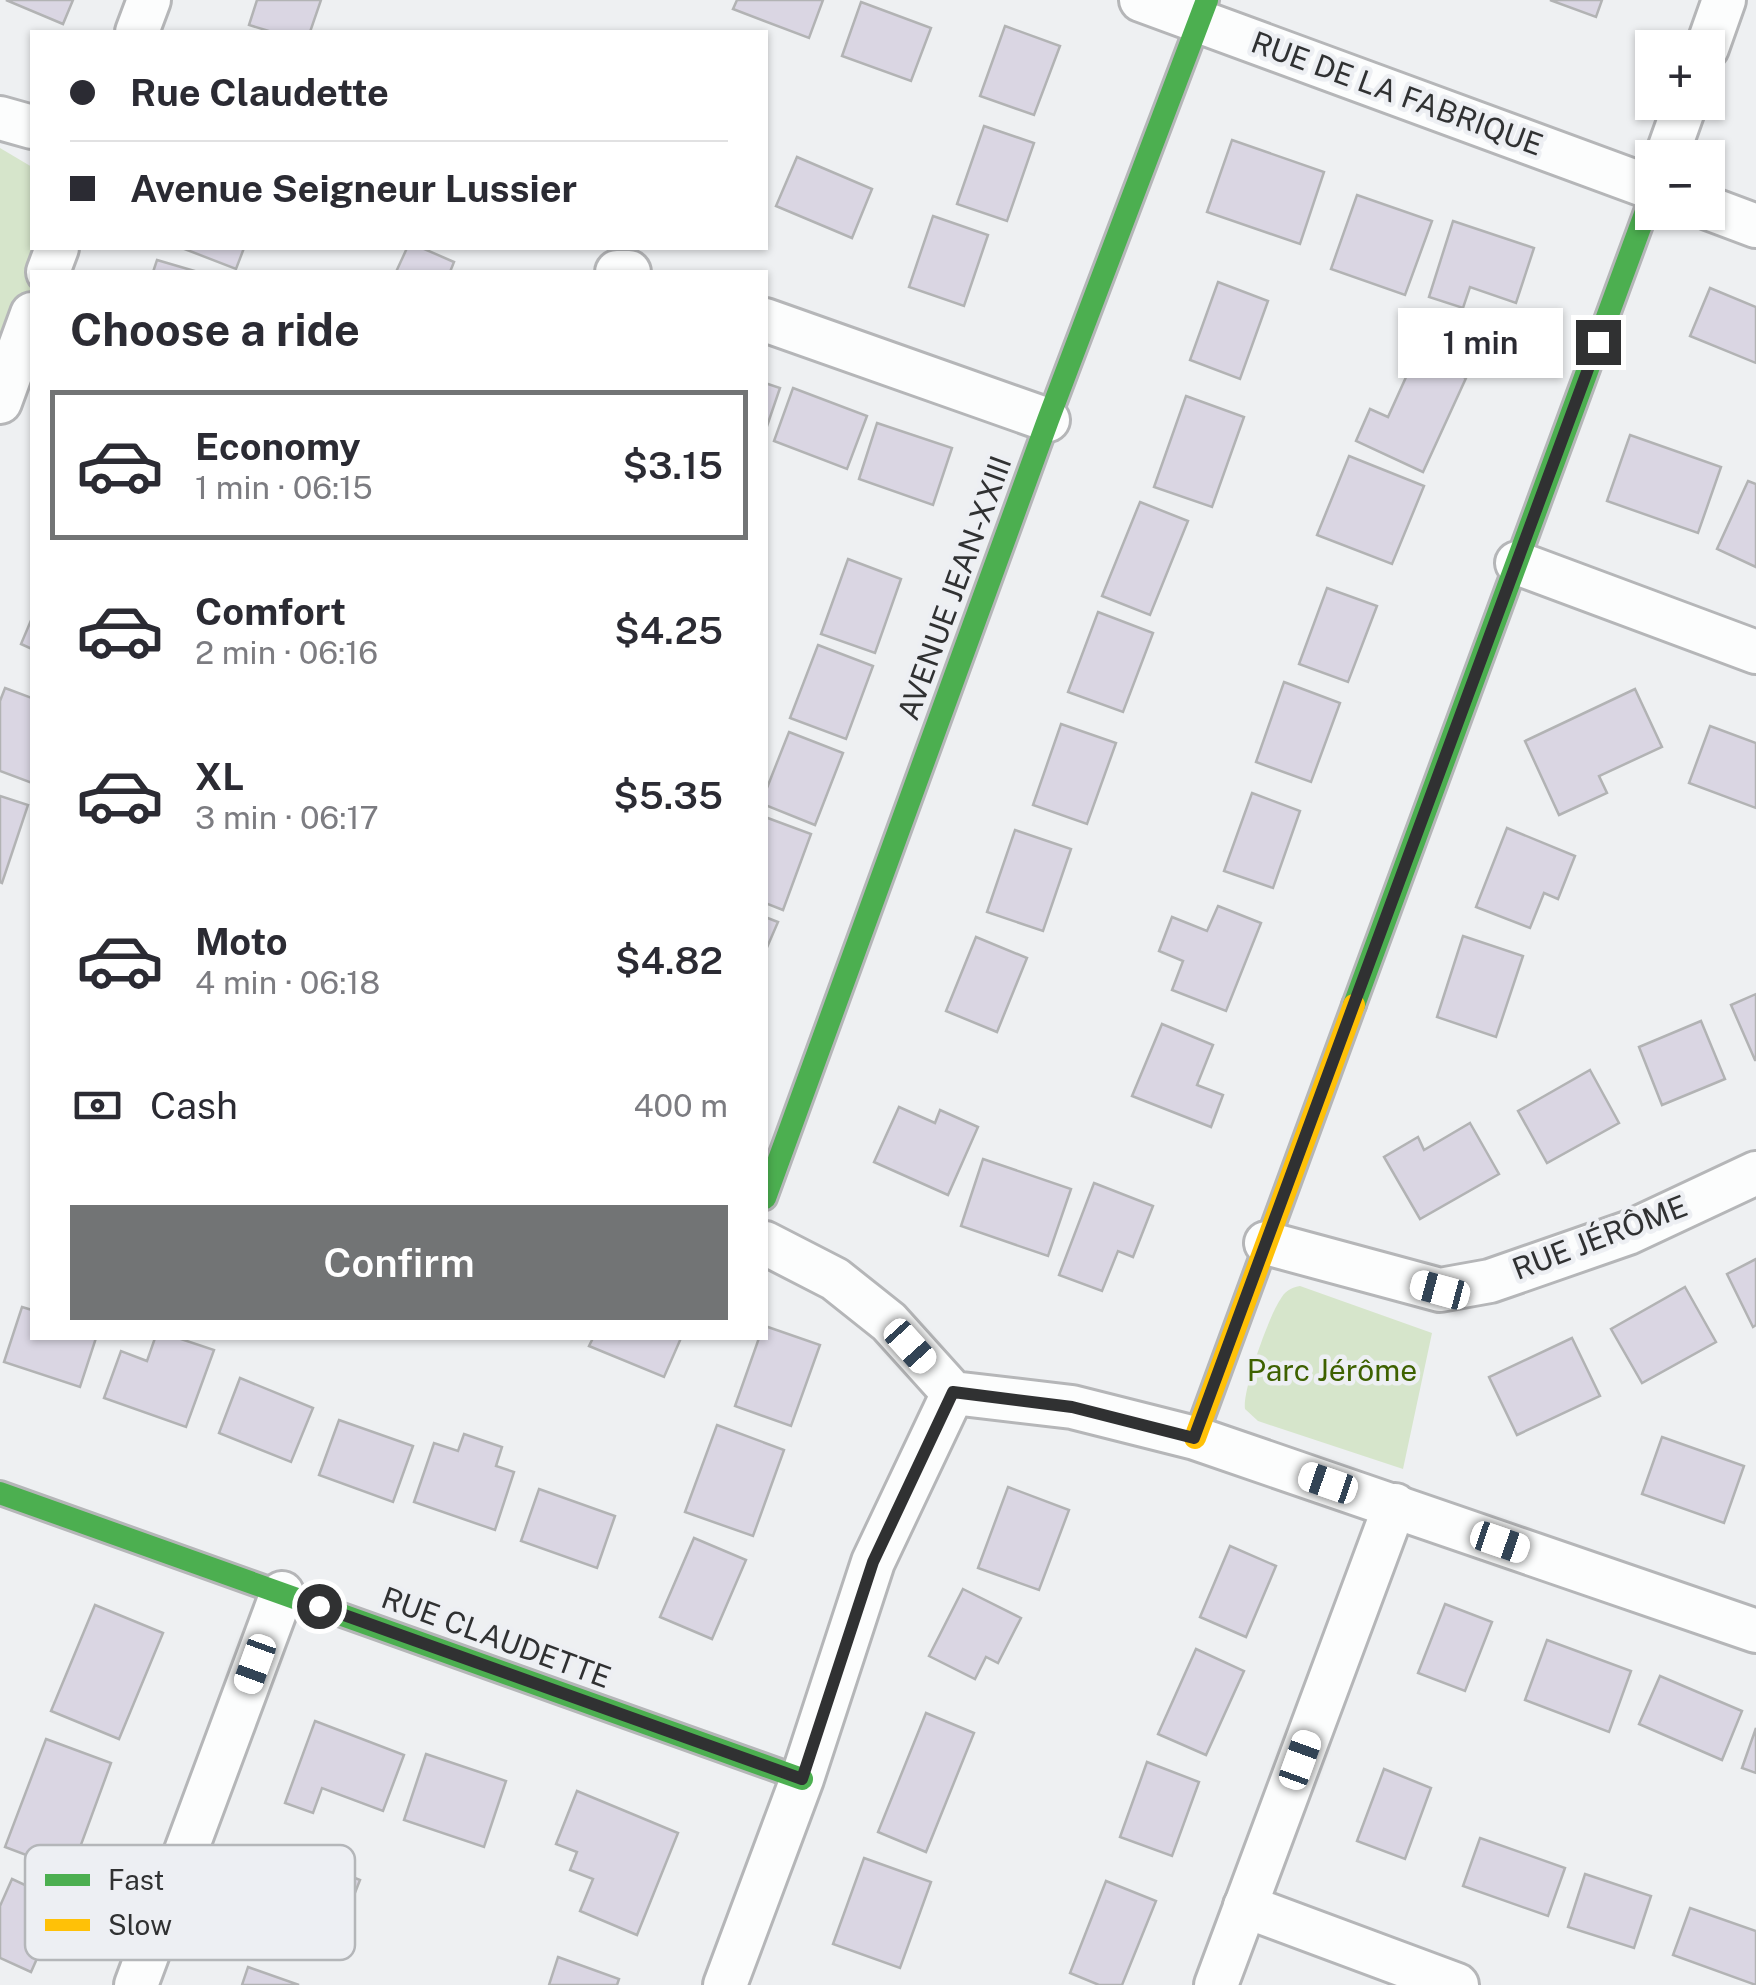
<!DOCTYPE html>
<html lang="en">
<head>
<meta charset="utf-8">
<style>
  :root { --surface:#fff; --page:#f7f7f7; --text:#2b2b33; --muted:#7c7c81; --line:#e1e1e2; --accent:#727475 }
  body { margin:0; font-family:"Public Sans",sans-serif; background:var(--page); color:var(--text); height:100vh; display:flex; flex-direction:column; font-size:38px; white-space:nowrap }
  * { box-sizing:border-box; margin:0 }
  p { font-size:32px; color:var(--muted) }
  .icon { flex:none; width:55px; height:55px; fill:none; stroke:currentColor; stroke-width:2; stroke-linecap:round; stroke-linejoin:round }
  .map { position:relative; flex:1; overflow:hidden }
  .side { position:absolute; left:30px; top:270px; width:738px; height:1070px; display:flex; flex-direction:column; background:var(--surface); border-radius:0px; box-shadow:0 2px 8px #0004 }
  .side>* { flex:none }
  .guide { position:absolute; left:30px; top:30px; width:738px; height:220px; border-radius:0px; box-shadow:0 2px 8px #0004; display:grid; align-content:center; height:220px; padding:0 40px; background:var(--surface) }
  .tools { position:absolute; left:1635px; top:30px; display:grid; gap:20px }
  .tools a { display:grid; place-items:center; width:90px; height:90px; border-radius:0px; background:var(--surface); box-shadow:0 2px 8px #0004; font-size:50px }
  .end { position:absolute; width:45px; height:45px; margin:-22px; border:12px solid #303132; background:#fff; box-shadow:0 0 0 5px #fff }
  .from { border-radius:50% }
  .bubble { position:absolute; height:70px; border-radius:0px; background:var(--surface); box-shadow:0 2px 8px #0004; font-size:32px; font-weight:600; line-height:70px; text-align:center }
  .car { position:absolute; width:30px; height:60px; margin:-30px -15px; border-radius:12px; box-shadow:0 0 8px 2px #0007; background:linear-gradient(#fff 24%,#345 0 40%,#fff 0 76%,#345 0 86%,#fff 0) }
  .guide b { display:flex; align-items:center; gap:35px; height:95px; font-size:38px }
  .guide b+b { border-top:2px solid var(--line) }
  .guide i { width:25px; height:25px; background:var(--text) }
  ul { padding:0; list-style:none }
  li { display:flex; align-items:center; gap:30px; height:150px; margin:0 20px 15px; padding:0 20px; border:5px solid transparent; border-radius:0px }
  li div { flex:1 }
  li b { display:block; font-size:38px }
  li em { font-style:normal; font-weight:600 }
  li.active { border-color:var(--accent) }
  li>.icon { width:90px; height:90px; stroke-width:1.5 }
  h2 { padding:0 40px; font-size:45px; line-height:120px }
  .pay { display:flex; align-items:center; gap:25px; height:110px; padding:0 40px; font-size:38px }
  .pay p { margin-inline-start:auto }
  .cta { display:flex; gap:20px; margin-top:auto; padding:20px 40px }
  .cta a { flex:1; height:115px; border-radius:0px; background:var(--accent); color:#fff; font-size:40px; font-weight:600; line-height:115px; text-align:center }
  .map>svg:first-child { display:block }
  .green { fill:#d6e5cb }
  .building { fill:#dad6e3; stroke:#b2b3b4; stroke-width:2.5 }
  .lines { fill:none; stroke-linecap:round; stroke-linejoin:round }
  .street-casing { stroke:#b5b6b8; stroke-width:48 }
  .fast-casing { stroke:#b5b6b8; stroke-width:28 }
  .slow-casing { stroke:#b5b6b8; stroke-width:28 }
  .street { stroke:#fcfdfd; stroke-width:42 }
  .fast { stroke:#4caf50; stroke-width:22 }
  .slow { stroke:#ffc107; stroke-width:22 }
  .route { stroke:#303132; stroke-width:12 }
  .labels { text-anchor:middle; stroke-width:9; stroke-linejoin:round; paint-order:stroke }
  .street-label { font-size:30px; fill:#303132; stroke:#edeff3 }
  .park-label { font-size:30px; fill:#3e6100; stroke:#edeff3 }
  .key { fill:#edeff3; stroke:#b4b6b9; stroke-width:2.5 }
  .key-label { font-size:28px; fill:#303132 }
</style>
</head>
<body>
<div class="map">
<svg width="1756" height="1985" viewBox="0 0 1756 1985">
  <rect width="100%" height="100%" fill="#eef0f2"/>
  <g class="green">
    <polygon points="0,148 32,167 32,248 47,248 32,272 32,287 0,375"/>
    <path d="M1300,1286L1432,1333L1403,1469L1258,1421L1245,1409C1242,1391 1269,1316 1280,1300C1285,1291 1290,1288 1300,1286Z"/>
  </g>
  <g class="building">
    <polygon points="6,0 73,0 63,24"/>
    <polygon points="257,0 321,0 310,32 272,32 249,25"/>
    <polygon points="737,0 823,0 809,38 733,9"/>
    <polygon points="1550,0 1602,0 1596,17"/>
    <polygon points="861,2 931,28 911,81 842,56"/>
    <polygon points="1005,26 1060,46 1034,115 980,96"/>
    <polygon points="984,126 1034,143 1007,221 957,204"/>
    <polygon points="1232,140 1324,172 1300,244 1207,212"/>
    <polygon points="797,157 872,189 852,238 776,206"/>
    <polygon points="1357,195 1432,221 1405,295 1331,269"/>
    <polygon points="933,216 988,235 964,306 909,287"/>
    <polygon points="1453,221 1534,248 1516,303 1470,287 1463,308 1429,297"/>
    <polygon points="182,248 244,248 236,269"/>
    <polygon points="407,248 422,248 454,262 450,272 396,272"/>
    <polygon points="157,260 198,272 153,272"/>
    <polygon points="1218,282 1268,301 1240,379 1190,360"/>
    <polygon points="1710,288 1756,307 1756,363 1690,336"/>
    <polygon points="1416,355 1466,378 1423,472 1356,441 1370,409 1388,417"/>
    <polygon points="765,383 780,388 765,432"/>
    <polygon points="793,388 867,416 847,469 774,441"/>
    <polygon points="1186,396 1244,417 1212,507 1154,487"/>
    <polygon points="877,423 952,448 933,505 859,479"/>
    <polygon points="1630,435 1721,467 1698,533 1607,501"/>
    <polygon points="1349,456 1424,486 1392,564 1317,535"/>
    <polygon points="1748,481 1756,484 1756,567 1717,549"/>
    <polygon points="1140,502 1188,521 1150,615 1102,596"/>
    <polygon points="848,559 901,579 875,653 821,634"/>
    <polygon points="1327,588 1377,606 1348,682 1299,664"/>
    <polygon points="1098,612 1153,633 1123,712 1068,692"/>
    <polygon points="32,618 32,649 21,644"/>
    <polygon points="818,645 873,666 846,739 790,718"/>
    <polygon points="1284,682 1340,703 1311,782 1256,762"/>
    <polygon points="5,688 32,698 32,783 0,771 0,701"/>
    <polygon points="1635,689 1662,747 1599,776 1607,793 1559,815 1525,741"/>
    <polygon points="1061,724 1116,743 1087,824 1033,805"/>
    <polygon points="1710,726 1756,743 1756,808 1689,783"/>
    <polygon points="789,732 843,753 815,825 765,805 765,793"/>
    <polygon points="1252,793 1300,811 1273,888 1224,871"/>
    <polygon points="0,796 28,805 2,883 0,882"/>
    <polygon points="765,817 811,834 783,910 765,903"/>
    <polygon points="1507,828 1575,856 1558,899 1544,893 1530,928 1476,907"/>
    <polygon points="1015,830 1071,849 1043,931 987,912"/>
    <polygon points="1218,906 1261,923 1226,1011 1172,990 1183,961 1159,951 1172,917 1207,931"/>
    <polygon points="765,917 778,922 765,952"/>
    <polygon points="1463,936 1523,956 1496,1037 1437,1017"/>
    <polygon points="976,937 1027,958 997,1032 946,1011"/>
    <polygon points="1756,994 1756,1060 1755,1060 1731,1005"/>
    <polygon points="1701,1021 1725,1079 1662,1105 1639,1047"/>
    <polygon points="1162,1024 1213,1045 1197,1085 1223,1095 1211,1127 1132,1096"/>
    <polygon points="1590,1070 1619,1123 1547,1163 1518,1111"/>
    <polygon points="899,1107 935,1123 940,1110 978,1127 948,1195 874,1162"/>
    <polygon points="1470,1123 1499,1174 1420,1219 1384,1157 1418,1137 1424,1150"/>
    <polygon points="983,1159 1071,1189 1048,1256 961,1226"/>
    <polygon points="1094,1183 1153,1206 1133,1257 1118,1251 1102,1291 1059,1275"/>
    <polygon points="1756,1259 1756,1325 1753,1327 1727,1274"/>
    <polygon points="1685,1287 1716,1342 1642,1383 1611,1329"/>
    <polygon points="22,1307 32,1310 32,1338 96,1338 80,1387 4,1362"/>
    <polygon points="765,1326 820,1345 791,1426 735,1406 759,1338 765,1338"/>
    <polygon points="155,1338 178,1338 214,1350 186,1427 104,1398 121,1351 147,1361"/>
    <polygon points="593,1338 681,1338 664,1377 589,1346"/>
    <polygon points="1572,1338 1600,1396 1517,1435 1489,1377"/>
    <polygon points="240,1378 313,1408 291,1462 219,1433"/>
    <polygon points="339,1420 413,1446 393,1502 319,1475"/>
    <polygon points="717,1425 784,1450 753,1536 685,1512"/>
    <polygon points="464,1434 502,1447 496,1466 514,1472 495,1530 414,1502 434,1443 458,1451"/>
    <polygon points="1662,1437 1744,1466 1724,1523 1642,1494"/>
    <polygon points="1008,1487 1069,1510 1039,1590 978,1568"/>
    <polygon points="539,1489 615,1516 597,1568 521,1541"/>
    <polygon points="694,1538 746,1560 712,1639 660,1617"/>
    <polygon points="1230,1546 1276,1566 1246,1637 1200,1617"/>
    <polygon points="963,1589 1021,1618 998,1663 986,1657 975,1679 929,1656"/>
    <polygon points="1445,1604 1492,1622 1465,1691 1418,1673"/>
    <polygon points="95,1605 163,1633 119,1739 51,1711"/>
    <polygon points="1547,1640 1631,1671 1609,1732 1525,1700"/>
    <polygon points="1196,1649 1244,1671 1206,1755 1158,1734"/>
    <polygon points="1660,1676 1742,1711 1722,1760 1639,1724"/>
    <polygon points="926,1713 974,1733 926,1852 878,1832"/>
    <polygon points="315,1721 404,1755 383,1811 322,1788 313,1813 285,1803"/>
    <polygon points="1756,1728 1756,1773 1742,1768"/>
    <polygon points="46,1739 111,1763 71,1872 5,1847"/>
    <polygon points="426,1754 506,1781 484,1847 404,1820"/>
    <polygon points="1147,1762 1199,1782 1172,1856 1120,1837"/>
    <polygon points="1384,1769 1431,1788 1405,1859 1357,1841"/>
    <polygon points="577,1791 678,1833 637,1935 580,1911 593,1879 570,1870 577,1852 556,1844"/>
    <polygon points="1480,1838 1565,1868 1548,1916 1463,1886"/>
    <polygon points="295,1854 360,1880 329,1959 264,1933"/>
    <polygon points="864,1858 931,1882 900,1968 833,1944"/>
    <polygon points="1585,1874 1651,1896 1634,1948 1568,1927"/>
    <polygon points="12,1879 62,1902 31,1972 0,1958 0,1906"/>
    <polygon points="1106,1881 1156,1901 1122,1985 1099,1985 1070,1973"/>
    <polygon points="1690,1908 1756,1931 1756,1985 1673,1955"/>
    <polygon points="558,1957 619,1979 617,1985 549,1985"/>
    <polygon points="248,1967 299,1985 242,1985"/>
  </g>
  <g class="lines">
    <defs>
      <g id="street">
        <polyline points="1141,0 1652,188"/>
        <polyline points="137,32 149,0"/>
        <polyline points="1707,48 1724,0"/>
        <polyline points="0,118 32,127"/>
        <polyline points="1666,158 1686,102"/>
        <polyline points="1708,208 1756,226"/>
        <polyline points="48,272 57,248"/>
        <polyline points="617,272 629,272"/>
        <polyline points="765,320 1048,420"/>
        <polyline points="0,402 32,314"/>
        <polyline points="1517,563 1756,652"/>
        <polyline points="765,1243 835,1279 889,1322 953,1393 1072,1407 1195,1438 1756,1631"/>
        <polyline points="1266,1243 1440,1290 1490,1281 1628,1233 1756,1173"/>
        <polyline points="1245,1906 1457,1985"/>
        <polyline points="136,1985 282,1593"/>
        <polyline points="725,1985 802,1779 873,1562 953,1393"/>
        <polyline points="1216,1985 1395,1505"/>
      </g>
      <g id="fast">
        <polyline points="1354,1005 1652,195"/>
        <polyline points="765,1198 1048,420 1207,0"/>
        <polyline points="0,1493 802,1779"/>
      </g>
      <polyline id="slow" points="1195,1438 1354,1005"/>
    </defs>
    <use href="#street" class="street-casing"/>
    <use href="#fast" class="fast-casing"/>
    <use href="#slow" class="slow-casing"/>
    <use href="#street" class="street"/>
    <use href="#fast" class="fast"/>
    <use href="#slow" class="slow"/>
  </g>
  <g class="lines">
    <polyline class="route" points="319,1606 802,1779 873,1562 953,1392 1072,1407 1194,1438 1598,342"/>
  </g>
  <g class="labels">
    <g class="street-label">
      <text transform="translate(1397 94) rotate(20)" y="10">RUE DE LA FABRIQUE</text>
      <text transform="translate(955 588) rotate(-70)" y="10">AVENUE JEAN-XXIII</text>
      <text transform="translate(1600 1238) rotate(-21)" y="10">RUE JÉRÔME</text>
      <text transform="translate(496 1638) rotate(20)" y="10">RUE CLAUDETTE</text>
    </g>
    <g class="park-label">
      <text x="1332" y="1381">Parc Jérôme</text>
    </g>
  </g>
  <rect x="25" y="1845" width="330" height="115" rx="15" class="key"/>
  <rect x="45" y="1874" width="45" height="12" fill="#4caf50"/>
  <rect x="45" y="1919" width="45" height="12" fill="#ffc107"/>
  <g class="key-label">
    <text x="108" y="1890">Fast</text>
    <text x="108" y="1935">Slow</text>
  </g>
</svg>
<div class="tools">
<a>+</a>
<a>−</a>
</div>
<i class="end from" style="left:319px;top:1606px"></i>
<i class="end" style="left:1598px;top:342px"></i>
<div class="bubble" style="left:1398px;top:308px;width:165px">1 min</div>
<i class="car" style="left:1440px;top:1290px;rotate:285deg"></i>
<i class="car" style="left:910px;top:1346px;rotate:138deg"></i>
<i class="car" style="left:1328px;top:1483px;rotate:289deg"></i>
<i class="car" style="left:1500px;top:1542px;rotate:109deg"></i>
<i class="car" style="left:255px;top:1664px;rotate:200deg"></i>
<i class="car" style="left:1300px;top:1760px;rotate:20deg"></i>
<div class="guide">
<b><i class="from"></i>Rue Claudette</b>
<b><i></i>Avenue Seigneur Lussier</b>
</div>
<section class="side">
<h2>Choose a ride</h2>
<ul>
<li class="active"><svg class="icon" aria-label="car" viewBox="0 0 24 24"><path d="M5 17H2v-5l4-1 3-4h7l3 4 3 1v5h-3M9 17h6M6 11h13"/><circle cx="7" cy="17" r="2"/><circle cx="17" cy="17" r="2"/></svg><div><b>Economy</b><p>1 min · 06:15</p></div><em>$3.15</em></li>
<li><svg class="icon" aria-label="car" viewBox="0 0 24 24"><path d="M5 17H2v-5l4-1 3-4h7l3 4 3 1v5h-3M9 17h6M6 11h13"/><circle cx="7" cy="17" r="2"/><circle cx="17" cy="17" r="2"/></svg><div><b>Comfort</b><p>2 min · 06:16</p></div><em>$4.25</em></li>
<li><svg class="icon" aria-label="car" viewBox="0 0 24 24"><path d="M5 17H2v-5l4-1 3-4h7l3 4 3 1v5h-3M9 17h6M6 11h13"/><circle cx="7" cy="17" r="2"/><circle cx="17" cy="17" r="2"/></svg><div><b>XL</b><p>3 min · 06:17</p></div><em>$5.35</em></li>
<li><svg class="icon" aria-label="car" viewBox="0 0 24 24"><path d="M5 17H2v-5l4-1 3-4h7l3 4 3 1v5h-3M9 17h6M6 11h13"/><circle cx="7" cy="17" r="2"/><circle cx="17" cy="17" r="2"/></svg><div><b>Moto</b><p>4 min · 06:18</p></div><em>$4.82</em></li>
</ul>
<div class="pay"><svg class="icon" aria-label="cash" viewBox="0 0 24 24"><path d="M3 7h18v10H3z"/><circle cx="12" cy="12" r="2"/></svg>Cash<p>400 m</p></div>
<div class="cta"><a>Confirm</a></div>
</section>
</div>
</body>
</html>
